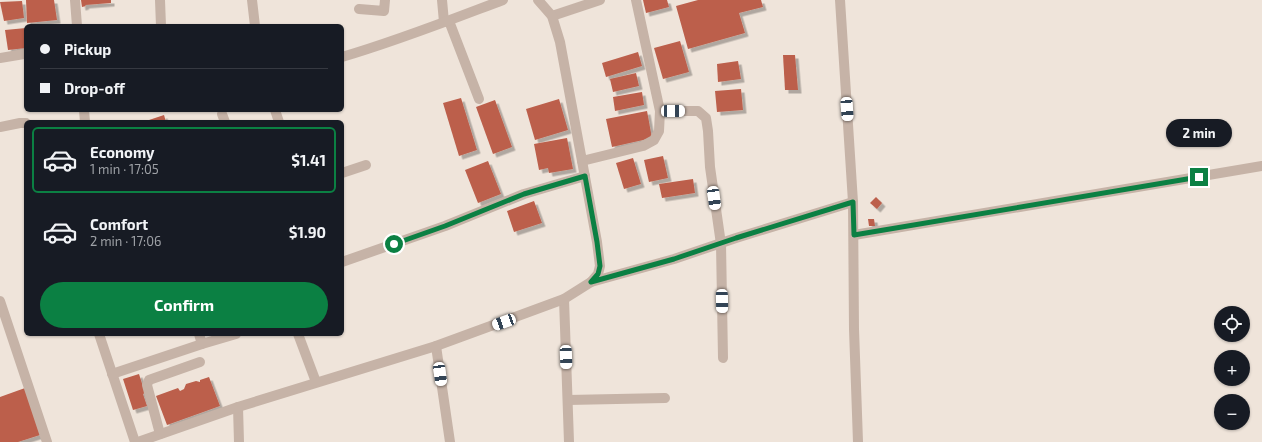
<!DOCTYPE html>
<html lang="en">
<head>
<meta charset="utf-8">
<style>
  :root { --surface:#171b24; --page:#242831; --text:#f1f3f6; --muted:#9ea1a6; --line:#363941; --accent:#0b8043 }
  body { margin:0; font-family:"Exo 2",sans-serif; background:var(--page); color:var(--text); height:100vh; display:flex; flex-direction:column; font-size:15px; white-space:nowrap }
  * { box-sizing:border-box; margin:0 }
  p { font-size:13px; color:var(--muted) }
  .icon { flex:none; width:22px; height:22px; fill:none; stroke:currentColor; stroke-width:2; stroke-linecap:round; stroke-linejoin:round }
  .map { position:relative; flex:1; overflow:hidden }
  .drawer { position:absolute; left:24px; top:120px; width:320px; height:216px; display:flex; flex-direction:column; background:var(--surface); border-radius:6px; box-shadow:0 1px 3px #0004 }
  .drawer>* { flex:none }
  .banner { position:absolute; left:24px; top:24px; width:320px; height:88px; border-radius:6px; box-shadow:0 1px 3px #0004; display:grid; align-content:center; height:88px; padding:0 16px; background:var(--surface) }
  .buttons { position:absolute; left:1214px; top:306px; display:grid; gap:8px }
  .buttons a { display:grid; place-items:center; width:36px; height:36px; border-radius:50%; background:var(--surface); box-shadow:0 1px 3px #0004; font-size:20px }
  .end { position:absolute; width:18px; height:18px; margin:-9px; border:5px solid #0b8043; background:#fff; box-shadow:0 0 0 2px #fff }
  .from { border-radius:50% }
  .bubble { position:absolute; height:28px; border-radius:14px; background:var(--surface); box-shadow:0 1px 3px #0004; font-size:13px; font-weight:700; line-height:28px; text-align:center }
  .car { position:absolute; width:12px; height:24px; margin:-12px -6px; border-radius:5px; box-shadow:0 0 3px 1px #0007; background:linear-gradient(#fff 24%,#345 0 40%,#fff 0 76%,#345 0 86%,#fff 0) }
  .banner b { display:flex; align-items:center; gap:14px; height:38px; font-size:15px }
  .banner b+b { border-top:1px solid var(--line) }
  .banner i { width:10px; height:10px; background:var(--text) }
  ul { padding:7px 0 0; list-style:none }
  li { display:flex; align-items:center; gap:12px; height:66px; margin:0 8px 6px; padding:0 8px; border:2px solid transparent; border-radius:6px }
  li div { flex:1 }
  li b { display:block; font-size:15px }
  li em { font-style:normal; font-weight:700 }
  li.on { border-color:var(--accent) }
  li>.icon { width:36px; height:36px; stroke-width:1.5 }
  .cta { display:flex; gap:8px; margin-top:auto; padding:8px 16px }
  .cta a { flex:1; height:46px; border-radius:24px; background:var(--accent); color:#fff; font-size:16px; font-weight:700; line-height:46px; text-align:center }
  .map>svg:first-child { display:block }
  .building { fill:#bc5f4b; filter:url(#shadow) }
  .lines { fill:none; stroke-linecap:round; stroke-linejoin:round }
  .minor { stroke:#c6b3a7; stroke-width:10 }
  .route { stroke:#0b8043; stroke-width:5 }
</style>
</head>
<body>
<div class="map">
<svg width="1262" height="442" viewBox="0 0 1262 442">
  <defs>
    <filter id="shadow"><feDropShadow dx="3.5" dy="3.5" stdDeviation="0" flood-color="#0004"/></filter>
  </defs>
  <rect width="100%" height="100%" fill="#efe4da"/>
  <g class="building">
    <polygon points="26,0 54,0 57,20 27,23"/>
    <polygon points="81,0 111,0 111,3 85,5 86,6 82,7"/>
    <polygon points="643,0 667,0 669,7 646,13"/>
    <polygon points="698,0 761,0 763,7 739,13 745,33 688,49 676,6"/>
    <polygon points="22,1 24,18 4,21 0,2"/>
    <polygon points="26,28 26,48 8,50 5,30"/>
    <polygon points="680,41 689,72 663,79 654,48"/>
    <polygon points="638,52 642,66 606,77 602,63"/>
    <polygon points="783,55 795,55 798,90 785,90"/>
    <polygon points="738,61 741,79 718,82 717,64"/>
    <polygon points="636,73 639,86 613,92 610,79"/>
    <polygon points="741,89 743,110 717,112 715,91"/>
    <polygon points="642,92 644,105 615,111 613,97"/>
    <polygon points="461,98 477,150 459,156 443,103"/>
    <polygon points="559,99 568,130 535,140 526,109"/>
    <polygon points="495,100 512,147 493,154 476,107"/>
    <polygon points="647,111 652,138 612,147 606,119"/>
    <polygon points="164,115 166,122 150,122 149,120"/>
    <polygon points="567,138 573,169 549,173 548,168 539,170 534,144"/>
    <polygon points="663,156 668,178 649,182 644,160"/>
    <polygon points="633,158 641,184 624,189 616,163"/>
    <polygon points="488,161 501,194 478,203 465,170"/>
    <polygon points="693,179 695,193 662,198 659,184"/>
    <polygon points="876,197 882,203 877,209 870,203"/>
    <polygon points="534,201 542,223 514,232 507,211"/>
    <polygon points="868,219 874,219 875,226 869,226"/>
    <polygon points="139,374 145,393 143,394 147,406 133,410 123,379"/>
    <polygon points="209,377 220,406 167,425 156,396 178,388 180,391 184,389 186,384 196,381 200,382 200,380"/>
    <polygon points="25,388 40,435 18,442 0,442 0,397"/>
  </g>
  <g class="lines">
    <g class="minor">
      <polyline points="75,0 77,26"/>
      <polyline points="160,0 161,26"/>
      <polyline points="252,0 255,26"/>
      <polyline points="442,0 444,22"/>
      <polyline points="840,0 853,202 854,329 858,442"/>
      <polyline points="359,9 384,11 385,0"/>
      <polyline points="552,16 600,0"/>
      <polyline points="449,21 479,99"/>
      <path d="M342,57C397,41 450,20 503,0"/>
      <polyline points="0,58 24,54"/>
      <polyline points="84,110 85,122"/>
      <polyline points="275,110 279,122"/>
      <polyline points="660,111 698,111 706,118 708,131 710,167 721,244 723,358"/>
      <polyline points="222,114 225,122"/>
      <polyline points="0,127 20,123 26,123"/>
      <polyline points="582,161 643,146 654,140 659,131 660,111 636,0"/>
      <polyline points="342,173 366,165"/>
      <polyline points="854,235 1262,166"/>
      <polyline points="342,262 445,226 524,194 585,176"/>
      <polyline points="591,282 674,259 736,238 853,202"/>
      <polyline points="564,299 569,442"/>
      <polyline points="0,301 47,442"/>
      <polyline points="99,334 135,442"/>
      <polyline points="199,334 202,344"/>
      <polyline points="298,334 316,382"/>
      <polyline points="436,346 450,442"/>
      <polyline points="112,374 202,344 236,334"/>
      <polyline points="568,400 665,398"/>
      <polyline points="238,407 239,442"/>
      <polyline points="160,434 147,385 149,380 200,362"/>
      <polyline points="138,442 238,407 436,346 564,299 591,282 598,274 600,266 597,242 560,42 552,16 538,0"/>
    </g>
  </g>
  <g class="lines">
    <polyline class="route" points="394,244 445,226 524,194 585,176 597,242 600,266 598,274 591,282 674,259 736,238 853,202 854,235 1199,177"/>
  </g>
</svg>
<div class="buttons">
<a><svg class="icon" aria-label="locate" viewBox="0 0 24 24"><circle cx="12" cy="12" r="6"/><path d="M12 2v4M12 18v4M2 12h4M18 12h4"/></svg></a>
<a>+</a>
<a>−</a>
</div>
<i class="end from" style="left:394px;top:244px"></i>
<i class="end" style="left:1199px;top:177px"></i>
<div class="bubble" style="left:1166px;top:119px;width:66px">2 min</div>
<i class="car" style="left:847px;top:109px;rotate:176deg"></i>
<i class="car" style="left:673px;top:111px;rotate:90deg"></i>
<i class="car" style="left:714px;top:198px;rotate:172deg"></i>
<i class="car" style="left:722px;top:301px;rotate:179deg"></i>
<i class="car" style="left:504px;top:322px;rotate:250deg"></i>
<i class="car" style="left:566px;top:357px;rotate:178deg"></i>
<i class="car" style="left:440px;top:374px;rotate:172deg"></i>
<div class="banner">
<b><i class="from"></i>Pickup</b>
<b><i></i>Drop-off</b>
</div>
<section class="drawer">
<ul>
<li class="on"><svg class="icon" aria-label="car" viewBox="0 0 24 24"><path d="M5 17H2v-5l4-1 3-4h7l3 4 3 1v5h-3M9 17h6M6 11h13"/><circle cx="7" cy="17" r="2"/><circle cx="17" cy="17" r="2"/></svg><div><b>Economy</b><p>1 min · 17:05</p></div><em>$1.41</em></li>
<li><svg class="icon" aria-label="car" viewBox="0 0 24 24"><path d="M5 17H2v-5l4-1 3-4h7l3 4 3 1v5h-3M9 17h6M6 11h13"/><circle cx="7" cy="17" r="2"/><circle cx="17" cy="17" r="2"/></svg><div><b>Comfort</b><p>2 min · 17:06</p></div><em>$1.90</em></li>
</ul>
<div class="cta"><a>Confirm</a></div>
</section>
</div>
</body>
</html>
